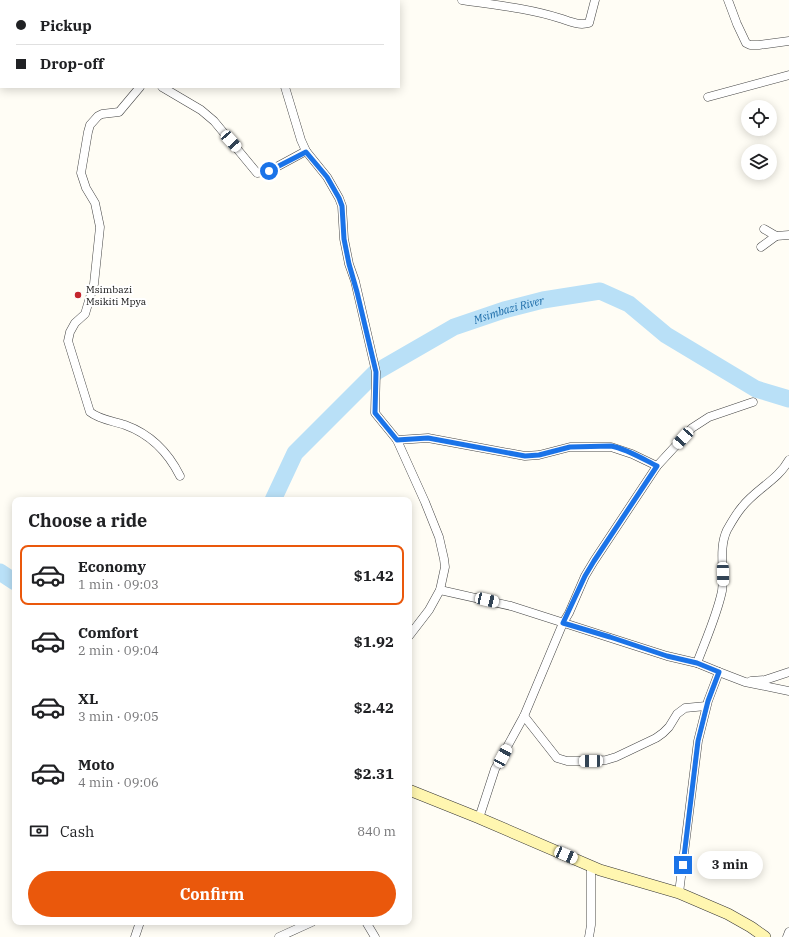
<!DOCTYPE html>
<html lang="en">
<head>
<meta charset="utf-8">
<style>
  :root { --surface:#fff; --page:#f2f2f2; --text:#202124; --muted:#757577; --line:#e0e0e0; --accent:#ea580c }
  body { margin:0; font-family:"IBM Plex Serif",serif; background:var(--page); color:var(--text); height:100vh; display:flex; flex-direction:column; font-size:15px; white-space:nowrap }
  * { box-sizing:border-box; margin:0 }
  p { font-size:13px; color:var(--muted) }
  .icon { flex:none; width:22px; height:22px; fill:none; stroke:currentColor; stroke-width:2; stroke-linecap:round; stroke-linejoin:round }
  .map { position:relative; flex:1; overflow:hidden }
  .sheet { position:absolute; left:12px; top:497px; width:400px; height:428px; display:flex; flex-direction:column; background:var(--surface); border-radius:8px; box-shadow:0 2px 10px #0003 }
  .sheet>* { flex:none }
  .top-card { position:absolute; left:0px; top:0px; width:400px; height:88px; box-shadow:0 2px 10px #0003; display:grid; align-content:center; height:88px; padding:0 16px; background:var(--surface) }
  .tools { position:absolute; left:741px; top:100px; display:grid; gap:8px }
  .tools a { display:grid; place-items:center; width:36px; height:36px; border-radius:50%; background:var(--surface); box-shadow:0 2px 10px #0003; font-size:20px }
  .end { position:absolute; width:18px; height:18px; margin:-9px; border:5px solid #1a73e8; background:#fff; box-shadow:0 0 0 2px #fff }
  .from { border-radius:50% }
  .bubble { position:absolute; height:28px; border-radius:14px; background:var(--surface); box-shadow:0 2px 10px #0003; font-size:13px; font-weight:800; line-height:28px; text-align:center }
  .car { position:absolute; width:12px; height:24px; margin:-12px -6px; border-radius:5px; box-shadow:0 0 3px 1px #0007; background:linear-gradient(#fff 24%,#345 0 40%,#fff 0 76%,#345 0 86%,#fff 0) }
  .top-card b { display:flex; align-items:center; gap:14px; height:38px; font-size:15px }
  .top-card b+b { border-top:1px solid var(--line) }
  .top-card i { width:10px; height:10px; background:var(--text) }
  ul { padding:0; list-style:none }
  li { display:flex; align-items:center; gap:12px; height:60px; margin:0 8px 6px; padding:0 8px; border:2px solid transparent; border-radius:8px }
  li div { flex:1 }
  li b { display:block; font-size:15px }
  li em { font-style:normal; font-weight:800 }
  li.current { border-color:var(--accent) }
  li>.icon { width:36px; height:36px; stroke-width:1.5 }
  h2 { padding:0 16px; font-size:18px; line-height:48px }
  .pay { display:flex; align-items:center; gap:10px; height:44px; padding:0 16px; font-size:15px }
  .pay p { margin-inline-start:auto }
  .primary-button { display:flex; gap:8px; margin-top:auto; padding:8px 16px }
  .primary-button a { flex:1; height:46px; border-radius:24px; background:var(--accent); color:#fff; font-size:16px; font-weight:800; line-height:46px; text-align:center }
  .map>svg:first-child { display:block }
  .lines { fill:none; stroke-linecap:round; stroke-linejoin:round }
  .river { stroke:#b9e0f7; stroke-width:17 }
  .street-casing { stroke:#444; stroke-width:9 }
  .secondary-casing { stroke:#333; stroke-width:12 }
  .street { stroke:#fff; stroke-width:8 }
  .secondary { stroke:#fff6b0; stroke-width:11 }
  .route { stroke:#1a73e8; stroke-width:5 }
  .poi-dot { fill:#c4262e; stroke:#fff; stroke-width:1.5 }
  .labels { text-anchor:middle; stroke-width:4; stroke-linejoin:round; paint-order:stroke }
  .poi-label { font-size:10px; fill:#111; stroke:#fff; text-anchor:start }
  .water-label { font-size:11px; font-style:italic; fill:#1768a6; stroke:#fff }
</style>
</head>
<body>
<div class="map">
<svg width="789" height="937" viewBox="0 0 789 937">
  <rect width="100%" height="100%" fill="#fffdf5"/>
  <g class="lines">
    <g class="river">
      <path id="s1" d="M273,500L295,453L376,372L454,327L504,310L543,300L600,291L629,304L666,335L756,389L789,399"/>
      <polyline points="0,572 15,582"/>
    </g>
    <defs>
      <g id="street">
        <polyline points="212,0 215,1"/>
        <path d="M462,0C494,5 528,8 559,18C569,21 578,26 589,23L595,0"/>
        <polyline points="728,0 737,24 746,43 750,45 759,45 789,41"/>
        <polyline points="296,1 297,0"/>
        <path d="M140,87L119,112L102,114L98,116L90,125L88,132L81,173L86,188L95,203L100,227L94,284L85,314L75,323L70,332L68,341L90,412C100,420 114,421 125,425C150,434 168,452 180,476"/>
        <polyline points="162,87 201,110 214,121 257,173 269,171 306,151"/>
        <polyline points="285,87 301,140 306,151 327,177 339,198 342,206 344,239 349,264 355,281 376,372 375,413 397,440 425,502 439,537 444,559 445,567 440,590 429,610 409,636"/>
        <polyline points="708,97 789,75"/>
        <polyline points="764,229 776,236 789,235"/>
        <polyline points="761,247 776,236"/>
        <polyline points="397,440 428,438 525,456 539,455 570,447 611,447 632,454 657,466"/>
        <polyline points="440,590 511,606 667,656 697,663 719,672 745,682 789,691"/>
        <path d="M697,663C706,639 717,615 722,591C725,571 718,549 727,530C731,523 736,514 742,507C756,489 778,480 789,460"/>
        <polyline points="751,681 765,680 789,672"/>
        <polyline points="524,716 557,758 567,761 591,761 606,760 616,757 656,738 663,733 669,727 677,714 685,708 706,706"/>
        <polyline points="479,818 495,769 524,716 563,623 569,613 585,576 594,561 657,466 692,428 709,417 753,402"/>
        <polyline points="679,893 698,741 708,701 719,672"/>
        <polyline points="366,922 375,937"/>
        <polyline points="135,937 140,922"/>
        <polyline points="279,937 312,922"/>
        <polyline points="589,937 591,925 591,866"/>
        <polyline points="787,937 789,932"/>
      </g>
      <polyline id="secondary" points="409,790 479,818 600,870 679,893 728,914 751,927 765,937"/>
    </defs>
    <use href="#street" class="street-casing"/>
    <use href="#secondary" class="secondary-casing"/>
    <use href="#street" class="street"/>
    <use href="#secondary" class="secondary"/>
  </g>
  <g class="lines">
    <path class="route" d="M269,171L306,152L327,177L339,198L342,206L344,239L349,264L357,292L376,372L375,413L397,440L428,438L525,456L539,455L570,447L611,446C627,449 643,459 657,466L594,561L585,576L563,623L610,637L667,656L697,663L719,672L708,701L698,741L683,865"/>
  </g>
  <circle class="poi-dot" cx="78" cy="295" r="4"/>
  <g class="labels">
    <g class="poi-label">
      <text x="86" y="293">Msimbazi<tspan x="86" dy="12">Msikiti Mpya</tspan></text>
    </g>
    <g class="water-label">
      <text dy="4" stroke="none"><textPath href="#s1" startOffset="314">Msimbazi River</textPath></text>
    </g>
  </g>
</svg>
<div class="tools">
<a><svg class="icon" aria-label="locate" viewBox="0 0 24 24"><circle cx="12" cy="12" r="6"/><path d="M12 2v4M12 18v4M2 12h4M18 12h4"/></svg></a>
<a><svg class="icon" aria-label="layers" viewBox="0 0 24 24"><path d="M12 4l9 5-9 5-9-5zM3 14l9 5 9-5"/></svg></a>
</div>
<i class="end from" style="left:269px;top:171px"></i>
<i class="end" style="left:683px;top:865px"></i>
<div class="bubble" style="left:697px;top:851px;width:66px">3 min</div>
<i class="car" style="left:231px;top:141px;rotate:138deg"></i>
<i class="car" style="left:683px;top:438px;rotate:222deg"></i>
<i class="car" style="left:723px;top:574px;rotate:179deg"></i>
<i class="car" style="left:487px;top:600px;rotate:103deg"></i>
<i class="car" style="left:503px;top:756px;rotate:28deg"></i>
<i class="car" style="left:591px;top:761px;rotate:269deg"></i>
<i class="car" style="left:566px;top:855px;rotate:113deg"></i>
<div class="top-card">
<b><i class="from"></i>Pickup</b>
<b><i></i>Drop-off</b>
</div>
<section class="sheet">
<h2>Choose a ride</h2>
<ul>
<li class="current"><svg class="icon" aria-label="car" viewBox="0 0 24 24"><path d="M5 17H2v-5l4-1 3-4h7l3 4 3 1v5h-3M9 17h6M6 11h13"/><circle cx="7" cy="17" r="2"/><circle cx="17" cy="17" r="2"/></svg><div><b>Economy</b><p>1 min · 09:03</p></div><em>$1.42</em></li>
<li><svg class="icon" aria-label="car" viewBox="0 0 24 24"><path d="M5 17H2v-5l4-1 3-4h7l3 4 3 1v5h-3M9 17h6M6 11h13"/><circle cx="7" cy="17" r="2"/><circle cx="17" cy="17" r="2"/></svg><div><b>Comfort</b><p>2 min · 09:04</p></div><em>$1.92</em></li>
<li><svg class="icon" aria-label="car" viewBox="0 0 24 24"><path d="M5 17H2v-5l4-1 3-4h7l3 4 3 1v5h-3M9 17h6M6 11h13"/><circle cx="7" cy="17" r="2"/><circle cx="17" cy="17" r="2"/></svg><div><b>XL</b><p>3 min · 09:05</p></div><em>$2.42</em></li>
<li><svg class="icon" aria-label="car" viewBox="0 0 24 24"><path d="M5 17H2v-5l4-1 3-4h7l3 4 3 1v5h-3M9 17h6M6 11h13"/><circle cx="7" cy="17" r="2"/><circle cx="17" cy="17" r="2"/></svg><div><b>Moto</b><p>4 min · 09:06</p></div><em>$2.31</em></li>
</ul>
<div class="pay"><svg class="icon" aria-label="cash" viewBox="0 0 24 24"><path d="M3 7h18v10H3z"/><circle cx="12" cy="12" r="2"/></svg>Cash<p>840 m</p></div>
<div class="primary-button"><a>Confirm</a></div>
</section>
</div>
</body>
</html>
